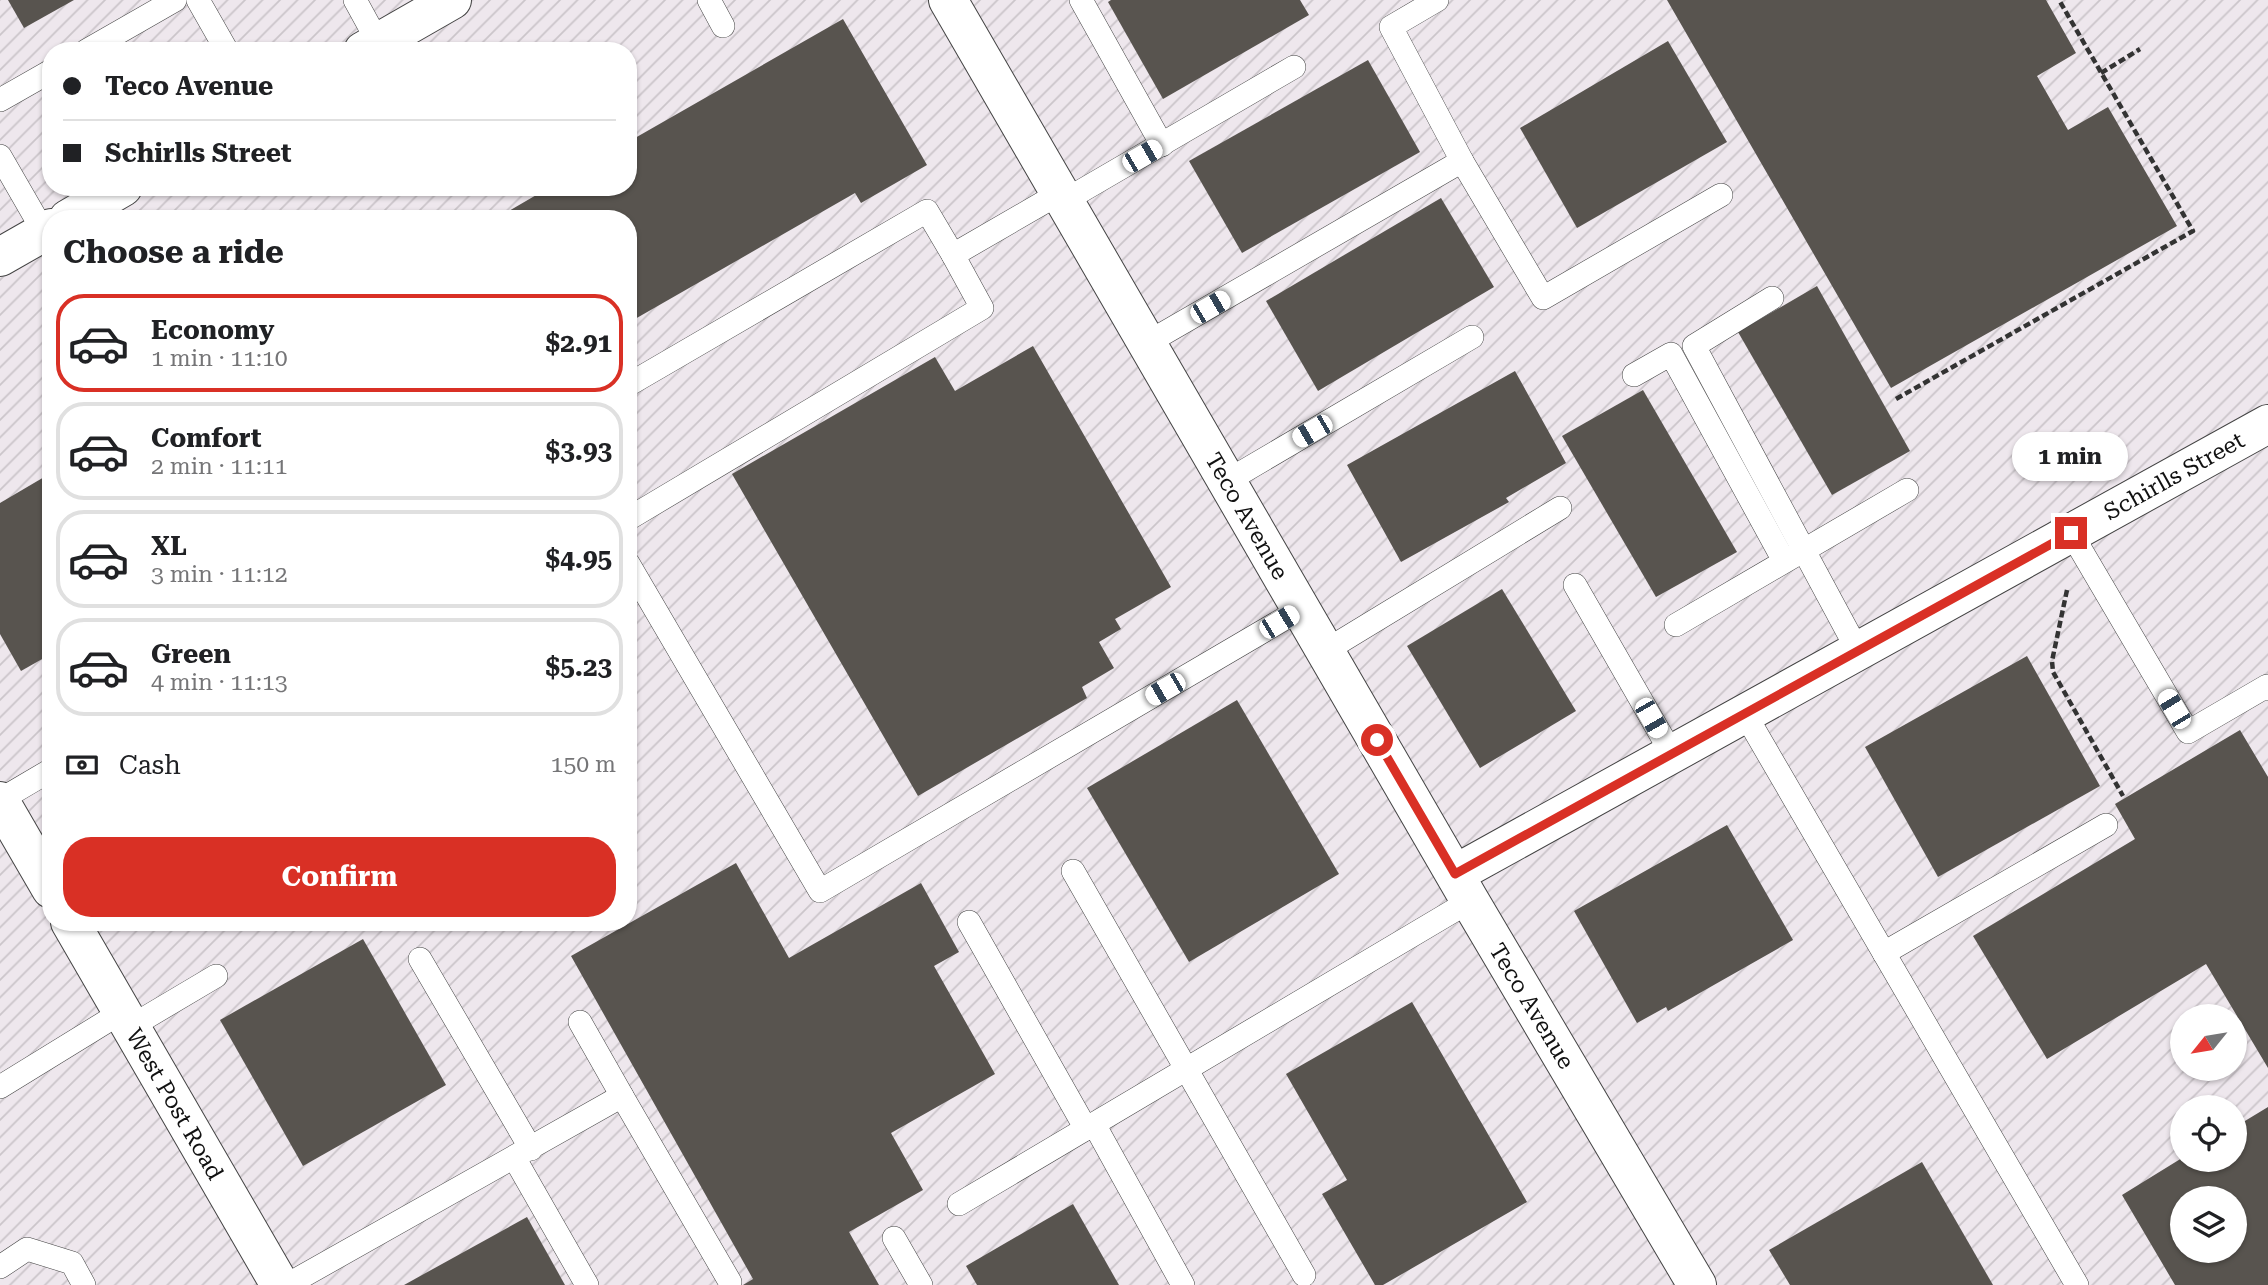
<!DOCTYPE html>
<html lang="en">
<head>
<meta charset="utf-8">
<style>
  :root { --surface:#fff; --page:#f6f6f6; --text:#202124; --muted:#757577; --line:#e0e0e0; --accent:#d93025 }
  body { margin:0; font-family:"Roboto Serif",serif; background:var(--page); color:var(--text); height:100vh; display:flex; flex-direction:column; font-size:26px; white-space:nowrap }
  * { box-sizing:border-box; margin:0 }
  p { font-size:23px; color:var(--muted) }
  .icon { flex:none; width:38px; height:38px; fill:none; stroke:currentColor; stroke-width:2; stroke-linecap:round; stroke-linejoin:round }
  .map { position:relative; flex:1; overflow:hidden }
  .details { position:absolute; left:42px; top:210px; width:595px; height:721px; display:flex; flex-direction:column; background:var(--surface); border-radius:28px; box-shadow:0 2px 5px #0004 }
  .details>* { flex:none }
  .top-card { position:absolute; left:42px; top:42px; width:595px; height:154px; border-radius:28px; box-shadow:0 2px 5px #0004; display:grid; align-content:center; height:154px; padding:0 21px; background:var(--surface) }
  .needle { width:46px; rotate:240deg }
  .fabs { position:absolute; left:2170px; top:1004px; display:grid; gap:14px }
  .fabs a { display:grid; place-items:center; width:77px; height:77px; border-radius:50%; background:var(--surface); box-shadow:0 2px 5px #0004; font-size:35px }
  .end { position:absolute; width:32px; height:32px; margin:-16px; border:9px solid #d93025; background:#fff; box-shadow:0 0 0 4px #fff }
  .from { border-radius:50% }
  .bubble { position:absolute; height:49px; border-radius:24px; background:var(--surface); box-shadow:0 2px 5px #0004; font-size:23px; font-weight:700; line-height:49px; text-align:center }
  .car { position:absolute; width:21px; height:42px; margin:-21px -10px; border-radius:9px; box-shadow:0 0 5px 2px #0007; background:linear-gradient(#fff 24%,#345 0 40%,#fff 0 76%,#345 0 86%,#fff 0) }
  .top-card b { display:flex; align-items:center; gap:24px; height:66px; font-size:26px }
  .top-card b+b { border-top:2px solid var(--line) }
  .top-card i { width:18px; height:18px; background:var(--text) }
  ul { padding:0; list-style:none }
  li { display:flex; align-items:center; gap:21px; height:98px; margin:0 14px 10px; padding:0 7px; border:4px solid var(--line); border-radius:28px }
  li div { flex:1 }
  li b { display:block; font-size:26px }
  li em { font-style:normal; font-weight:700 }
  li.current { border-color:var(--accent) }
  li>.icon { width:63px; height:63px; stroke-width:1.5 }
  h2 { padding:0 21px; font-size:32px; line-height:84px }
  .pay { display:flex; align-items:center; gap:18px; height:77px; padding:0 21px; font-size:26px }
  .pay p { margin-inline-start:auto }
  .button { display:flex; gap:14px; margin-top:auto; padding:14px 21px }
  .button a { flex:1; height:80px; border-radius:28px; background:var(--accent); color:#fff; font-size:28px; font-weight:700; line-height:80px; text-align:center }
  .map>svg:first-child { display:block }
  .industrial { fill:url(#industrial-furrows); fill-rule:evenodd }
  .building { fill:#58544f; fill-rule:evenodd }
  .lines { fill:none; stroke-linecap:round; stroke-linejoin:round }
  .service-casing { stroke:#444; stroke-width:24 }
  .minor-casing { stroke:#444; stroke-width:40 }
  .tertiary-casing { stroke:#444; stroke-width:40 }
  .path { stroke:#333; stroke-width:4.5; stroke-dasharray:7 3.5; stroke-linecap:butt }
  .service { stroke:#fff; stroke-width:23 }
  .minor { stroke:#fff; stroke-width:38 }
  .tertiary { stroke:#fff; stroke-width:38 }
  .route { stroke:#d93025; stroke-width:9 }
  .labels { text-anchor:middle; stroke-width:7; stroke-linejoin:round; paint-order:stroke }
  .street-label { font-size:23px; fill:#111; stroke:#fff }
</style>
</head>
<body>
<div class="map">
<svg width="2268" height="1285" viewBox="0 0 2268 1285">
  <defs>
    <pattern id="industrial-furrows" width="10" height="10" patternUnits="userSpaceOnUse" patternTransform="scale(1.75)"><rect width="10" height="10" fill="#eee7ed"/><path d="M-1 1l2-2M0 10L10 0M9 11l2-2" fill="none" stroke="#cbc5ca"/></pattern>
  </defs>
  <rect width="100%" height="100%" fill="#fefef6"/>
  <path class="industrial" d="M0,0H2268V1285H0ZM51,51H628V187H51ZM51,219H628V922H51ZM2182,1017H2235V1069H2182ZM2182,1108H2235V1160H2182ZM2182,1199H2235V1251H2182Z"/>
  <g class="building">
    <polygon points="8,0 74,0 24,28"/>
    <polygon points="1111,0 1300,0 1309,15 1163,99 1108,2"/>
    <polygon points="1667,0 2046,0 2076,53 2037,76 2068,130 2108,107 2177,226 1891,388"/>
    <polygon points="843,19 927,165 861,203 855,193 628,323 628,219 495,219 550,187 628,187 628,142"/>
    <polygon points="1668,41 1727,142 1577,228 1520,128"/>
    <polygon points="1368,60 1420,152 1242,253 1189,161"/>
    <polygon points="1441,198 1494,287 1318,391 1266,301"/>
    <polygon points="1817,286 1910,451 1832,495 1738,332"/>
    <polygon points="1033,346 1171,587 1115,619 1121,629 1099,642 1114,668 1082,687 1087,698 918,796 732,474 935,357 955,391"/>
    <polygon points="1515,371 1566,463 1506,498 1509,502 1401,562 1347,465"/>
    <polygon points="1643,390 1737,552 1656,597 1562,436"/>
    <polygon points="51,473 51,654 21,671 0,634 0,503"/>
    <polygon points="1502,589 1576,711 1480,768 1407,646"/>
    <polygon points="2027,656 2100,786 1938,877 1865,747"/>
    <polygon points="1237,700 1339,874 1189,962 1087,788"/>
    <polygon points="2240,730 2268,777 2268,1068 2206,964 2047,1059 1973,936 2135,839 2115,804"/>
    <polygon points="1727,825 1793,940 1668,1011 1666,1007 1637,1023 1574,911"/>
    <polygon points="736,863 789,958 921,883 959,952 934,966 995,1074 891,1133 923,1190 849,1232 879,1285 743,1285 753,1279 571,956"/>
    <polygon points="363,939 446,1085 303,1166 220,1020"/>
    <polygon points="1412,1002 1527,1202 1383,1285 1375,1285 1322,1194 1347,1180 1286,1074"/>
    <path d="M2268,1107V1285H2175L2122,1195L2182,1158L2235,1160V1127ZM2182,1199H2235V1251H2182Z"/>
    <polygon points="1922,1162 1993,1285 1790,1285 1769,1250"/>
    <polygon points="1073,1204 1119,1285 977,1285 966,1266"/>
    <polygon points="527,1217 565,1285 404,1285"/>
  </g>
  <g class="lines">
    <defs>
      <g id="service">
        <polyline points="198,0 227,51"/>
        <polyline points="355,0 378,42"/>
        <polyline points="709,0 723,26"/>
        <polyline points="1081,0 1162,145"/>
        <polyline points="1437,0 1391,27 1462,161"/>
        <polyline points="86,51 175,0"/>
        <polyline points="0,100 51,71"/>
        <polyline points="0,156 49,241"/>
        <polyline points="1064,201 1294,67"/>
        <polyline points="1772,298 1694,346 1858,651"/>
        <polyline points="1147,343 1462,161 1543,298 1721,195"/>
        <polyline points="1634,375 1671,354 1784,561"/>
        <polyline points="628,385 927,211 953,255"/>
        <polyline points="1227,481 1472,337"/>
        <polyline points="628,519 982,308 953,255 1060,193"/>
        <polyline points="2071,533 2188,732 2267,686 2268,689"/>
        <polyline points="628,563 820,891 1301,609"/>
        <polyline points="1575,585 1672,754"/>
        <polyline points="1676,625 1907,490"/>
        <polyline points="1325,651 1560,508"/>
        <polyline points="1745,714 2077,1285"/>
        <polyline points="0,800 51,770"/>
        <polyline points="1073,871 1304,1275"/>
        <polyline points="969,922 1086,1129"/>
        <polyline points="1884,953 2106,825"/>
        <polyline points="420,959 531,1149"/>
        <polyline points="580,1022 622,1096"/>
        <polyline points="130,1027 216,976"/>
        <polyline points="0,1087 122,1012"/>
        <polyline points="1094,1124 1183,1285"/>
        <polyline points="515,1159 587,1285"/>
        <polyline points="959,1204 1470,901"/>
        <polyline points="894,1238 921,1285"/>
        <polyline points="0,1267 27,1249 72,1263 84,1285"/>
        <polyline points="287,1285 622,1096 730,1282"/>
      </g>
      <g id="minor">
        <polyline points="948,0 1470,901 1697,1285"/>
        <polyline points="1455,874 2268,424"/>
      </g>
      <g id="tertiary">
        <polyline points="363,51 452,0"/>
        <polyline points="68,219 123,187"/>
        <polyline points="0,257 51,228"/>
        <polyline points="0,801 51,889"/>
        <polyline points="70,922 280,1285"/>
      </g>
    </defs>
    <use href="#service" class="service-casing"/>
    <use href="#minor" class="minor-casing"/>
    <use href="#tertiary" class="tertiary-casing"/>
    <g class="path">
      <polyline points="2101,73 2140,49"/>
      <polyline points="1896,399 2193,231 2059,0"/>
      <polyline points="2067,590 2052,661 2053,672 2123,796"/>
    </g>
    <use href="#service" class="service"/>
    <use href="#minor" class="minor"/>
    <use href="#tertiary" class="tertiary"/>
  </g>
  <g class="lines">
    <polyline class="route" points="1377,740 1455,874 2071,533"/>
  </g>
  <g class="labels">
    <g class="street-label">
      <text transform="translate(2174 476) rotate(-29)" y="8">Schirlls Street</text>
      <text transform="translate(1247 516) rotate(60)" y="8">Teco Avenue</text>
      <text transform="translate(1532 1006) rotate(59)" y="8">Teco Avenue</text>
      <text transform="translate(175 1104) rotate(60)" y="8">West Post Road</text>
    </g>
  </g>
</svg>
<div class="fabs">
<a><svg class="needle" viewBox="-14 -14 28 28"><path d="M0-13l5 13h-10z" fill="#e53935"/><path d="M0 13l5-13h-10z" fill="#757577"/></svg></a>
<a><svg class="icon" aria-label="locate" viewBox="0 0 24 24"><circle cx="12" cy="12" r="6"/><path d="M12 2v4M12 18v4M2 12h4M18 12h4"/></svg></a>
<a><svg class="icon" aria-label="layers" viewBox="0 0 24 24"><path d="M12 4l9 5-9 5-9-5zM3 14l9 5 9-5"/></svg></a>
</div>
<i class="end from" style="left:1377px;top:740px"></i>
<i class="end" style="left:2071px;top:533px"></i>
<div class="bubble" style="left:2012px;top:432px;width:116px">1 min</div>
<i class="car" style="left:1142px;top:156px;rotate:60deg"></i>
<i class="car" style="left:1210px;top:307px;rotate:60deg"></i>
<i class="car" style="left:1312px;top:431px;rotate:240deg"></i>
<i class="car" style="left:1279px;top:622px;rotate:59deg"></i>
<i class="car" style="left:1165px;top:689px;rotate:240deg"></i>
<i class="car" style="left:2174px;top:709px;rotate:329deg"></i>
<i class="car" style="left:1651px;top:718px;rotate:150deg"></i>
<div class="top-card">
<b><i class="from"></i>Teco Avenue</b>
<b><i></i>Schirlls Street</b>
</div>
<section class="details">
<h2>Choose a ride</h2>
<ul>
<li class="current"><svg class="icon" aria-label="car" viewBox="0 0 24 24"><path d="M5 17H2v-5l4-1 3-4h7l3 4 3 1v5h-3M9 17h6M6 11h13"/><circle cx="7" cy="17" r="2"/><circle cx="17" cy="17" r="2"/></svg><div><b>Economy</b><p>1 min · 11:10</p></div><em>$2.91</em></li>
<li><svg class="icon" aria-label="car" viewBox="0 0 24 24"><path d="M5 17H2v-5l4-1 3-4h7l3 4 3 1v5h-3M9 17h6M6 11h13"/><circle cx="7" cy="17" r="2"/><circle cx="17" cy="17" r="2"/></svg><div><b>Comfort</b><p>2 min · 11:11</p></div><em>$3.93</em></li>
<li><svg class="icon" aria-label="car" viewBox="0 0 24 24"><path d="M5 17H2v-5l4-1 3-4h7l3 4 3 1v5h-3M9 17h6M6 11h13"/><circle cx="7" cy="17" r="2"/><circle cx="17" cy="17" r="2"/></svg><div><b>XL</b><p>3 min · 11:12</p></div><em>$4.95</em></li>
<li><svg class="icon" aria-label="car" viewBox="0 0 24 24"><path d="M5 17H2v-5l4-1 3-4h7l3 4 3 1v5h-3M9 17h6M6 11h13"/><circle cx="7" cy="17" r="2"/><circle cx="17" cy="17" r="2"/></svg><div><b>Green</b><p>4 min · 11:13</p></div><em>$5.23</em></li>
</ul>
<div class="pay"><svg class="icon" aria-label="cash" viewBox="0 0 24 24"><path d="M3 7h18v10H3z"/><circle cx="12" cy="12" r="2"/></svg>Cash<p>150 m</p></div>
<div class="button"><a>Confirm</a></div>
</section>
</div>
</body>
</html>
